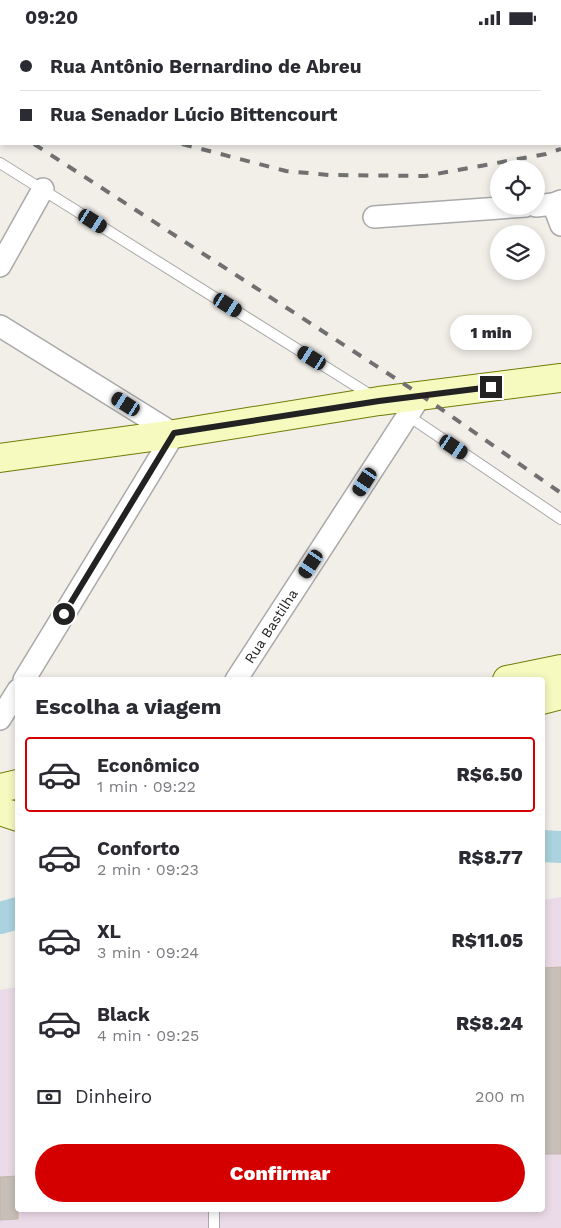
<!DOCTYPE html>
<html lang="pt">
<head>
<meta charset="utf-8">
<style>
  :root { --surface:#fff; --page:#f7f7f7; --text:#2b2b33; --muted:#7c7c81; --line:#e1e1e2; --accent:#d40000 }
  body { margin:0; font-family:"Work Sans",sans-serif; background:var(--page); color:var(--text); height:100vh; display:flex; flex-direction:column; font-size:19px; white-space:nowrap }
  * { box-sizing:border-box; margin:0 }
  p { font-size:16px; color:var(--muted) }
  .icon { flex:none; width:28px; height:28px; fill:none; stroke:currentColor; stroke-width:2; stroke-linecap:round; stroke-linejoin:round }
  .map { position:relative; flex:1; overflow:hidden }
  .side { position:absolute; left:15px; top:642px; width:530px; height:535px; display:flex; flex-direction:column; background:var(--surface); border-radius:5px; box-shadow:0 2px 8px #0003 }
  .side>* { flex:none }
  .banner { position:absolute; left:0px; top:0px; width:561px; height:110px; box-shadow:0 2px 8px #0003; display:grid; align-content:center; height:110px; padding:0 20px; background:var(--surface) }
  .fabs { position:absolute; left:490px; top:125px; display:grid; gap:10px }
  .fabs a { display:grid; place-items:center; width:55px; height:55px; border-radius:50%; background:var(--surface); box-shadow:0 2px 8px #0003; font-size:25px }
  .end { position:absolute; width:22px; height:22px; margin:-11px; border:6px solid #222; background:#fff; box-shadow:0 0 0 2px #fff }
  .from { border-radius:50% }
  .bubble { position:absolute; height:35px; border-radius:18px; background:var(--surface); box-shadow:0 2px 8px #0003; font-size:16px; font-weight:800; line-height:35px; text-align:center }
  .car { position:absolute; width:15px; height:30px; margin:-15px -8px; border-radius:6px; box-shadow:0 0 4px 1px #0007; background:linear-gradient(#222 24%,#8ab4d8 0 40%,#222 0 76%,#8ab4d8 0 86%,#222 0) }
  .banner b { display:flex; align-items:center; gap:18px; height:48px; font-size:19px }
  .banner b+b { border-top:1px solid var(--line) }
  .banner i { width:12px; height:12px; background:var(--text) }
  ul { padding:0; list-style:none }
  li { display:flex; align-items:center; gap:15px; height:75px; margin:0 10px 8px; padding:0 10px; border:2px solid transparent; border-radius:5px }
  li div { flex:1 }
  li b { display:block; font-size:19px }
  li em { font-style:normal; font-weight:800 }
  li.on { border-color:var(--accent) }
  li>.icon { width:45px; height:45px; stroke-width:1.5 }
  h2 { padding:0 20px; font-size:22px; line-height:60px }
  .pay { display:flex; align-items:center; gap:12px; height:55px; padding:0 20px; font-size:19px }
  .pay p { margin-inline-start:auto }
  .primary-button { display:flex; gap:10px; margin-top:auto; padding:10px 20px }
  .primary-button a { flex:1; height:58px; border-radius:30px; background:var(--accent); color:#fff; font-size:20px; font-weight:800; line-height:58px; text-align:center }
  .status { display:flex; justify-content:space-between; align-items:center; height:35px; padding:0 25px; background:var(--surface); direction:ltr }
  .status svg { height:14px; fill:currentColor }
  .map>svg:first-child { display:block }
  .industrial { fill:#ebdbe8 }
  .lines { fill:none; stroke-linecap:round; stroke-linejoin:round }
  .river { stroke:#aad3df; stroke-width:32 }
  .building { fill:#c7bfb8; stroke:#c4b6ab }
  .lane-casing { stroke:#a9a9a9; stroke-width:12 }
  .street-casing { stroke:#a9a9a9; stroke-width:24 }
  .secondary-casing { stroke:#707d05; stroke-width:30 }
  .lane { stroke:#fff; stroke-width:10 }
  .street { stroke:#fff; stroke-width:21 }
  .secondary { stroke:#f7fabf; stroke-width:28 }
  .rail { stroke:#707070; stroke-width:4; stroke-dasharray:10 10; stroke-linecap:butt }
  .route { stroke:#222; stroke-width:6 }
  .labels { text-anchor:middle; stroke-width:4; stroke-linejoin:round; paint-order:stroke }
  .street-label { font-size:14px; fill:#222; stroke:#fff }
</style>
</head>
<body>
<div class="status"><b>09:20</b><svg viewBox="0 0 49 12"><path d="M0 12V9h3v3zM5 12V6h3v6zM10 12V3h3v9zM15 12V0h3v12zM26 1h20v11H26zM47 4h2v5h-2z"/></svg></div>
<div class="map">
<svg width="561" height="1193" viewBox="0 0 561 1193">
  <rect width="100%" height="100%" fill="#f2efe9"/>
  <polygon class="industrial" points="561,862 561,1193 0,1193 0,955 17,952 18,1175 542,1175 543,865"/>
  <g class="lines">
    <g class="river">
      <polyline points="542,811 561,812"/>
      <polyline points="0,883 18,878"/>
    </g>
  </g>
  <g class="building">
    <polygon points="561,932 561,1119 542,1119 542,933"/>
    <polygon points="18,1141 18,1184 0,1185 0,1142"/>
  </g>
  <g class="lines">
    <defs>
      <g id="lane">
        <polyline points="0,128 372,361"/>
        <polyline points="407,380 561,484"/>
        <polyline points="214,1175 214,1193"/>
      </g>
      <g id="street">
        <polyline points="68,0 70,1"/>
        <polyline points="149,1 149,0"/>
        <polyline points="359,1 360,0"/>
        <polyline points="560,38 561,32"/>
        <polyline points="560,68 561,67"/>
        <polyline points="553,169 561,190"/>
        <polyline points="536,171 553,169 561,166"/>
        <polyline points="374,182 526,171"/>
        <polyline points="0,231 43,154"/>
        <polyline points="0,291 174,399 24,645"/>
        <polyline points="236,645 421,360"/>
        <polyline points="0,684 18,655"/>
      </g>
      <g id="secondary">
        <polyline points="0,423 174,399 379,366 561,343"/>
        <polyline points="507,645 561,634"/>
        <polyline points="542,665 561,660"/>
        <polyline points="0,753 18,749"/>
        <polyline points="0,776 18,782"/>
      </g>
    </defs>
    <use href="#lane" class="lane-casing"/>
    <use href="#street" class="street-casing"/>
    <use href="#secondary" class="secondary-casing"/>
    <use href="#lane" class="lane"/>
    <use href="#street" class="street"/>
    <use href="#secondary" class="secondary"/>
    <g class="rail">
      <polyline points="0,24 1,24"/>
      <polyline points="0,87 1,88"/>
      <polyline points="34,109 421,360 561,458"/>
      <polyline points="182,109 286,136 329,140 425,141 546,119 561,114"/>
    </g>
  </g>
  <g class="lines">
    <polyline class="route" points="64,579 174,398 379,366 491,352"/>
  </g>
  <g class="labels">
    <g class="street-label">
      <text transform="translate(271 591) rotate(-57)" y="5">Rua Bastilha</text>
    </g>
  </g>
</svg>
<div class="fabs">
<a><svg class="icon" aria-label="locate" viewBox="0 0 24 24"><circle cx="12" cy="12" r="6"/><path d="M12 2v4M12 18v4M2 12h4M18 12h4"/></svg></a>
<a><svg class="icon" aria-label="layers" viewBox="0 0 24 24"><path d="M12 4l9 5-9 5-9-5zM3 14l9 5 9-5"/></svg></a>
</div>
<i class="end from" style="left:64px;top:579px"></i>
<i class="end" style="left:491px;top:352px"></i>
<div class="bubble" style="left:450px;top:280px;width:82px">1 min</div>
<i class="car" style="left:93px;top:186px;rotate:122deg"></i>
<i class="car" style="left:228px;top:270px;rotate:122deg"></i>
<i class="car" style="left:312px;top:323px;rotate:302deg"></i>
<i class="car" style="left:126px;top:369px;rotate:302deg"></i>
<i class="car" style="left:454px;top:412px;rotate:124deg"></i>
<i class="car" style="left:365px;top:447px;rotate:213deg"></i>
<i class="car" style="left:311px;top:529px;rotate:213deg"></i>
<div class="banner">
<b><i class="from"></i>Rua Antônio Bernardino de Abreu</b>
<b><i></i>Rua Senador Lúcio Bittencourt</b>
</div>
<section class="side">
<h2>Escolha a viagem</h2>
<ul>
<li class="on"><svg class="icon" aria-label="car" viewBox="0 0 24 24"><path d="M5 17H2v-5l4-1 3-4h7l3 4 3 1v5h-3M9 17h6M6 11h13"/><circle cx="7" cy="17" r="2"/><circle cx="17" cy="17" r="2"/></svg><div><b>Econômico</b><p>1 min · 09:22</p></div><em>R$6.50</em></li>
<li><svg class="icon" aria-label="car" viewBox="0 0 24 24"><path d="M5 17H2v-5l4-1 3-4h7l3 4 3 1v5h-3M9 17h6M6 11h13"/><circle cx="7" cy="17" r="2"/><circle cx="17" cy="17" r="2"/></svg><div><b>Conforto</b><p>2 min · 09:23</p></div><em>R$8.77</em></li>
<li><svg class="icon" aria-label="car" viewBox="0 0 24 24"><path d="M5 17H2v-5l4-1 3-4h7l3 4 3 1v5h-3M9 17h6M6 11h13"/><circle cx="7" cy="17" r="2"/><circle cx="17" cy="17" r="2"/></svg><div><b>XL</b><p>3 min · 09:24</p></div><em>R$11.05</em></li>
<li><svg class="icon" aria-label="car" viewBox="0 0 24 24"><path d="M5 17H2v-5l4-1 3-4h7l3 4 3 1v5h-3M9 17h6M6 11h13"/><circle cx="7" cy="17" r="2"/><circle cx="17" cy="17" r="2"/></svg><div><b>Black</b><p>4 min · 09:25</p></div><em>R$8.24</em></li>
</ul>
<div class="pay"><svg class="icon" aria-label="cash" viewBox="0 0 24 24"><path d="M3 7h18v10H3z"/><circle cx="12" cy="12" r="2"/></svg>Dinheiro<p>200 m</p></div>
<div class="primary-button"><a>Confirmar</a></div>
</section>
</div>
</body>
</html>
